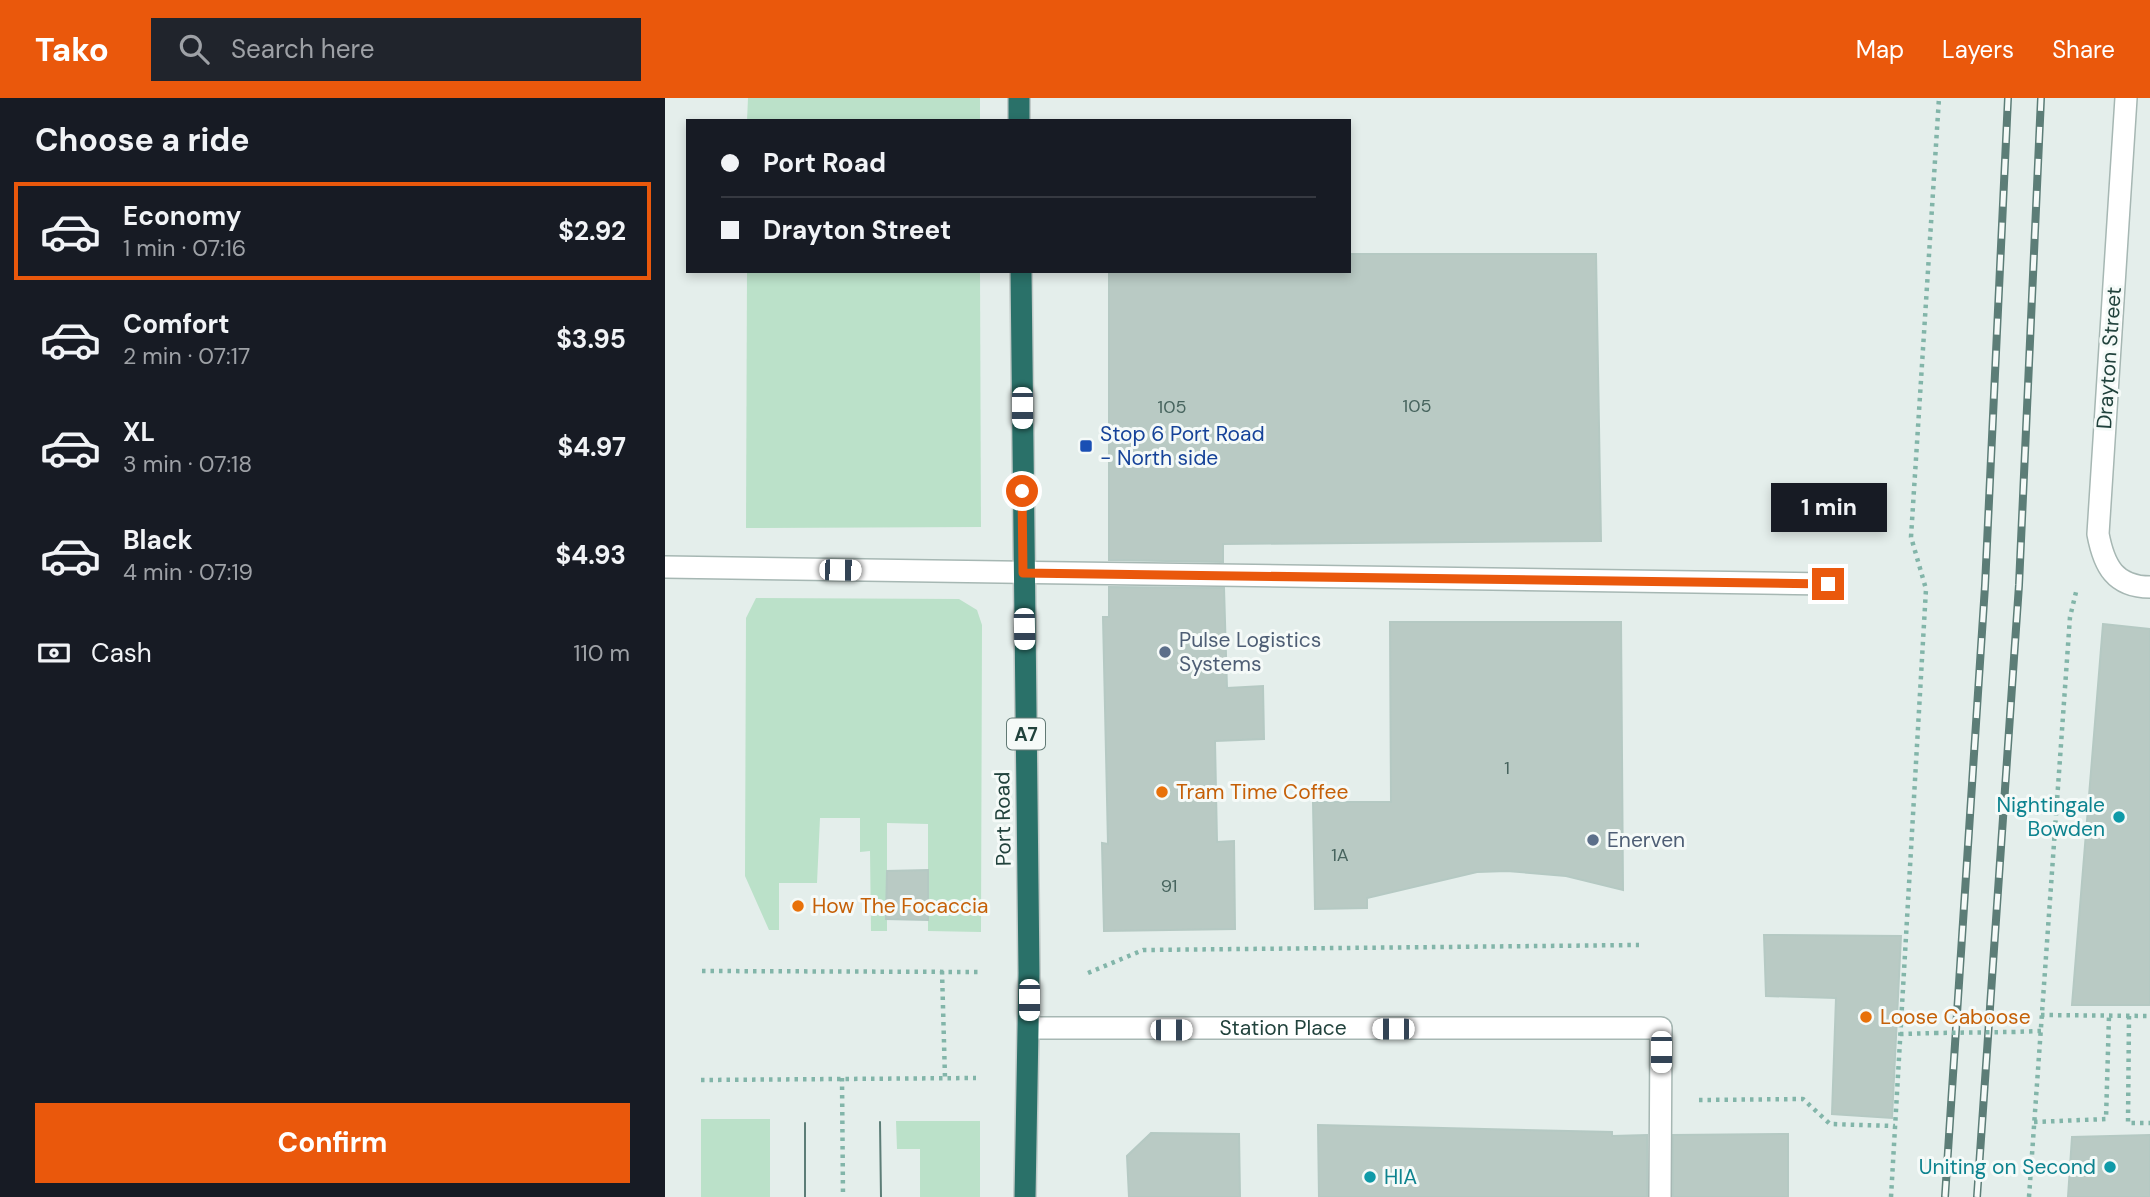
<!DOCTYPE html>
<html lang="en">
<head>
<meta charset="utf-8">
<style>
  :root { --surface:#171b24; --page:#20242c; --text:#f1f3f6; --muted:#9ea1a6; --line:#363941; --accent:#ea580c }
  body { margin:0; font-family:"DM Sans",sans-serif; background:var(--page); color:var(--text); height:100vh; display:flex; flex-direction:column; font-size:26px; white-space:nowrap }
  * { box-sizing:border-box; margin:0 }
  p { font-size:23px; color:var(--muted) }
  .icon { flex:none; width:38px; height:38px; fill:none; stroke:currentColor; stroke-width:2; stroke-linecap:round; stroke-linejoin:round }
  .map { position:relative; flex:1; overflow:hidden }
  .details { display:flex; flex-direction:column; background:var(--surface); width:665px }
  .details>* { flex:none }
  .guide { position:absolute; left:21px; top:21px; width:665px; height:154px; border-radius:0px; box-shadow:0 4px 10px #0003; display:grid; align-content:center; height:154px; padding:0 35px; background:var(--surface) }
  .end { position:absolute; width:32px; height:32px; margin:-16px; border:9px solid #ea580c; background:#fff; box-shadow:0 0 0 4px #fff }
  .from { border-radius:50% }
  .bubble { position:absolute; height:49px; border-radius:0px; background:var(--surface); box-shadow:0 4px 10px #0003; font-size:23px; font-weight:700; line-height:49px; text-align:center }
  .car { position:absolute; width:21px; height:42px; margin:-21px -10px; border-radius:9px; box-shadow:0 0 5px 2px #0007; background:linear-gradient(#fff 24%,#345 0 40%,#fff 0 76%,#345 0 86%,#fff 0) }
  .guide b { display:flex; align-items:center; gap:24px; height:66px; font-size:26px }
  .guide b+b { border-top:2px solid var(--line) }
  .guide i { width:18px; height:18px; background:var(--text) }
  ul { padding:0; list-style:none }
  li { display:flex; align-items:center; gap:21px; height:98px; margin:0 14px 10px; padding:0 21px; border:4px solid transparent; border-radius:0px }
  li div { flex:1 }
  li b { display:block; font-size:26px }
  li em { font-style:normal; font-weight:700 }
  li.active { border-color:var(--accent) }
  li>.icon { width:63px; height:63px; stroke-width:1.5 }
  h2 { padding:0 35px; font-size:32px; line-height:84px }
  .pay { display:flex; align-items:center; gap:18px; height:77px; padding:0 35px; font-size:26px }
  .pay p { margin-inline-start:auto }
  .cta { display:flex; gap:14px; margin-top:auto; padding:14px 35px }
  .cta a { flex:1; height:80px; border-radius:0px; background:var(--accent); color:#fff; font-size:28px; font-weight:700; line-height:80px; text-align:center }
  header { display:flex; align-items:center; gap:42px; box-sizing:border-box; height:98px; padding:0 35px; background:var(--accent); color:#fff }
  header strong { font-size:33px }
  nav { display:flex; gap:38px; margin-inline-start:auto; font-size:24px }
  .search { width:490px; height:63px; background:var(--page); display:flex; align-items:center; gap:18px; box-sizing:border-box; padding:0 24px; border-radius:0px; color:var(--muted); font-size:26px }
  main { display:flex; flex:1; min-height:0 }
  .map>svg:first-child { display:block }
  .green { fill:#bbe1c9 }
  .building { fill:#b9cac4; stroke:#b5c9c3; stroke-width:2 }
  .lines { fill:none; stroke-linecap:round; stroke-linejoin:round }
  .minor-casing { stroke:#a6b7b3; stroke-width:24 }
  .highway-casing { stroke:#c1cac8; stroke-width:24 }
  .path { stroke:#82b5a9; stroke-width:4.5; stroke-dasharray:3.5 5; stroke-linecap:butt }
  .minor { stroke:#fff; stroke-width:21 }
  .highway { stroke:#2a7169; stroke-width:21 }
  .tram { stroke:#5c7d77; stroke-width:2 }
  .rail-casing { stroke:#5c7d77; stroke-width:8 }
  .rail { stroke:#f5faf8; stroke-width:5; stroke-dasharray:16; stroke-linecap:butt }
  .path-bridge { stroke:#82b5a9; stroke-width:4.5; stroke-dasharray:3.5 5; stroke-linecap:butt }
  .route { stroke:#ea580c; stroke-width:9 }
  .transit-dot { fill:#1a4fb4; stroke:#f5faf8; stroke-width:2.5 }
  .service-dot { fill:#5c6f8a; stroke:#f5faf8; stroke-width:2.5 }
  .food-dot { fill:#e8710a; stroke:#f5faf8; stroke-width:2.5 }
  .culture-dot { fill:#0f9aa8; stroke:#f5faf8; stroke-width:2.5 }
  .labels { text-anchor:middle; stroke-width:6; stroke-linejoin:round; paint-order:stroke }
  .number-label { font-size:18px; fill:#47645e }
  .shield { fill:#f5faf8; stroke:#617974; stroke-width:2 }
  .shield-label { font-size:19px; font-weight:bold; fill:#21423c }
  .street-label { font-size:21px; fill:#21423c; stroke:#f5faf8 }
  .transit-label { font-size:21px; fill:#164399; stroke:#f5faf8; text-anchor:start }
  .service-label { font-size:21px; fill:#4e5e75; stroke:#f5faf8; text-anchor:start }
  .food-label { font-size:21px; fill:#c56008; stroke:#f5faf8; text-anchor:start }
  .culture-label { font-size:21px; fill:#0d838f; stroke:#f5faf8; text-anchor:end }
</style>
</head>
<body>
<header>
<strong>Tako</strong>
<div class="search"><svg class="icon" aria-label="search" viewBox="0 0 24 24"><circle cx="10" cy="10" r="6"/><path d="M15 15l6 6"/></svg>Search here</div>
<nav><a>Map</a><a>Layers</a><a>Share</a></nav>
</header>
<main>
<section class="details">
<h2>Choose a ride</h2>
<ul>
<li class="active"><svg class="icon" aria-label="car" viewBox="0 0 24 24"><path d="M5 17H2v-5l4-1 3-4h7l3 4 3 1v5h-3M9 17h6M6 11h13"/><circle cx="7" cy="17" r="2"/><circle cx="17" cy="17" r="2"/></svg><div><b>Economy</b><p>1 min · 07:16</p></div><em>$2.92</em></li>
<li><svg class="icon" aria-label="car" viewBox="0 0 24 24"><path d="M5 17H2v-5l4-1 3-4h7l3 4 3 1v5h-3M9 17h6M6 11h13"/><circle cx="7" cy="17" r="2"/><circle cx="17" cy="17" r="2"/></svg><div><b>Comfort</b><p>2 min · 07:17</p></div><em>$3.95</em></li>
<li><svg class="icon" aria-label="car" viewBox="0 0 24 24"><path d="M5 17H2v-5l4-1 3-4h7l3 4 3 1v5h-3M9 17h6M6 11h13"/><circle cx="7" cy="17" r="2"/><circle cx="17" cy="17" r="2"/></svg><div><b>XL</b><p>3 min · 07:18</p></div><em>$4.97</em></li>
<li><svg class="icon" aria-label="car" viewBox="0 0 24 24"><path d="M5 17H2v-5l4-1 3-4h7l3 4 3 1v5h-3M9 17h6M6 11h13"/><circle cx="7" cy="17" r="2"/><circle cx="17" cy="17" r="2"/></svg><div><b>Black</b><p>4 min · 07:19</p></div><em>$4.93</em></li>
</ul>
<div class="pay"><svg class="icon" aria-label="cash" viewBox="0 0 24 24"><path d="M3 7h18v10H3z"/><circle cx="12" cy="12" r="2"/></svg>Cash<p>110 m</p></div>
<div class="cta"><a>Confirm</a></div>
</section>
<div class="map">
<svg width="1485" height="1099" viewBox="0 0 1485 1099">
  <rect width="100%" height="100%" fill="#e4eeeb"/>
  <g class="green">
    <polygon points="83,0 315,0 315,23 82,23"/>
    <polygon points="82,173 315,173 316,429 81,430"/>
    <polygon points="91,500 294,501 312,512 317,527 316,834 263,833 263,726 222,725 222,833 206,833 205,753 195,754 195,720 155,720 152,785 114,785 114,832 104,832 80,778 81,520"/>
    <rect x="36" y="1021" width="69" height="78"/>
    <polygon points="231,1023 315,1023 315,1099 255,1099 255,1051 232,1051"/>
  </g>
  <g class="building">
    <polygon points="684,156 931,156 936,443 558,446 558,464 444,462 444,173 684,173"/>
    <polygon points="444,489 559,490 562,590 598,588 599,641 550,643 552,744 569,743 570,831 439,833 437,745 443,746 438,519 444,519"/>
    <polygon points="725,524 956,524 958,792 901,778 842,773 812,774 702,800 702,810 650,811 648,704 726,704"/>
    <polygon points="1438,526 1485,531 1485,907 1407,907"/>
    <polygon points="263,772 263,822 221,821 222,773"/>
    <polygon points="1099,837 1236,838 1227,1020 1167,1016 1171,900 1101,898"/>
    <polygon points="653,1027 947,1034 947,1038 982,1037 982,1099 654,1099"/>
    <polygon points="486,1035 574,1036 575,1099 464,1099 462,1058"/>
    <polygon points="1123,1036 1123,1099 1008,1099 1008,1037"/>
    <polygon points="1485,1037 1485,1099 1403,1099 1407,1039"/>
  </g>
  <g class="lines">
    <defs>
      <g id="minor">
        <path d="M1461,0L1433,436C1439,468 1450,489 1485,489"/>
        <polyline points="0,469 1163,486"/>
        <path id="s1" d="M364,930H996L995,1099"/>
      </g>
      <g id="highway">
        <polyline points="354,0 354,23"/>
        <polyline points="356,173 364,875 360,1099"/>
      </g>
    </defs>
    <use href="#minor" class="minor-casing"/>
    <use href="#highway" class="highway-casing"/>
    <g class="path">
      <polyline points="37,873 313,874"/>
      <polyline points="277,873 280,980"/>
      <polyline points="423,875 478,852 974,847"/>
      <polyline points="1376,917 1485,918"/>
      <polyline points="1464,918 1463,1025 1485,1025"/>
      <polyline points="1347,934 1376,933"/>
      <polyline points="1235,936 1270,935"/>
      <polyline points="177,980 178,1099"/>
      <polyline points="36,982 311,980"/>
      <polyline points="1034,1002 1138,1001 1165,1026 1230,1028"/>
      <polyline points="1369,1024 1441,1021 1444,918"/>
      <polyline points="1226,1099 1261,491 1246,439 1274,0"/>
      <polyline points="1364,1099 1405,519 1412,490"/>
    </g>
    <use href="#minor" class="minor"/>
    <use href="#highway" class="highway"/>
    <g class="tram">
      <polyline points="215,1024 216,1099"/>
      <polyline points="140,1025 140,1099"/>
    </g>
    <defs>
      <g id="rail">
        <polyline points="1280,1099 1320,488 1343,0"/>
        <polyline points="1312,1099 1354,487 1376,0"/>
      </g>
    </defs>
    <use href="#rail" class="rail-casing"/>
    <use href="#rail" class="rail"/>
    <polyline class="path-bridge" points="1270,935 1347,934"/>
  </g>
  <g class="lines">
    <polyline class="route" points="357,393 358,475 1163,486"/>
  </g>
  <rect class="transit-dot" x="414" y="341" width="14" height="14" rx="3.5"/>
  <g class="service-dot">
    <circle cx="500" cy="554" r="7"/>
    <circle cx="928" cy="742" r="7"/>
  </g>
  <g class="food-dot">
    <circle cx="497" cy="694" r="7"/>
    <circle cx="133" cy="808" r="7"/>
    <circle cx="1201" cy="919" r="7"/>
  </g>
  <g class="culture-dot">
    <circle cx="1454" cy="719" r="7"/>
    <circle cx="1445" cy="1069" r="7"/>
    <circle cx="705" cy="1079" r="7"/>
  </g>
  <g class="labels">
    <g class="number-label">
      <text x="752" y="314">105</text>
      <text x="507" y="315">105</text>
      <text x="842" y="676">1</text>
      <text x="675" y="763">1A</text>
      <text x="504" y="794">91</text>
    </g>
    <rect class="shield" x="342" y="620.5" width="38" height="31" rx="5"/>
    <g class="shield-label">
      <text x="361" y="643">A7</text>
    </g>
    <g class="street-label">
      <text transform="translate(1444 260) rotate(-86)" y="7">Drayton Street</text>
      <text transform="translate(338 721) rotate(-91)" y="7">Port Road</text>
      <text dy="7" stroke="none"><textPath href="#s1" startOffset="254">Station Place</textPath></text>
    </g>
    <g class="transit-label">
      <text x="435" y="343">Stop 6 Port Road<tspan x="435" dy="24">- North side</tspan></text>
    </g>
    <g class="service-label">
      <text x="514" y="549">Pulse Logistics<tspan x="514" dy="24">Systems</tspan></text>
      <text x="942" y="749">Enerven</text>
    </g>
    <g class="food-label">
      <text x="511" y="701">Tram Time Coffee</text>
      <text x="147" y="815">How The Focaccia</text>
      <text x="1215" y="926">Loose Caboose</text>
    </g>
    <g class="culture-label">
      <text x="1440" y="714">Nightingale<tspan x="1440" dy="24">Bowden</tspan></text>
      <text x="1431" y="1076">Uniting on Second</text>
      <text x="719" y="1086" text-anchor="start">HIA</text>
    </g>
  </g>
</svg>
<i class="end from" style="left:357px;top:393px"></i>
<i class="end" style="left:1163px;top:486px"></i>
<div class="bubble" style="left:1106px;top:385px;width:116px">1 min</div>
<i class="car" style="left:357px;top:310px;rotate:180deg"></i>
<i class="car" style="left:175px;top:472px;rotate:91deg"></i>
<i class="car" style="left:359px;top:531px;rotate:179deg"></i>
<i class="car" style="left:364px;top:902px;rotate:180deg"></i>
<i class="car" style="left:728px;top:931px;rotate:270deg"></i>
<i class="car" style="left:506px;top:932px;rotate:90deg"></i>
<i class="car" style="left:996px;top:954px;rotate:180deg"></i>
<div class="guide">
<b><i class="from"></i>Port Road</b>
<b><i></i>Drayton Street</b>
</div>
</div>
</main>
</body>
</html>
